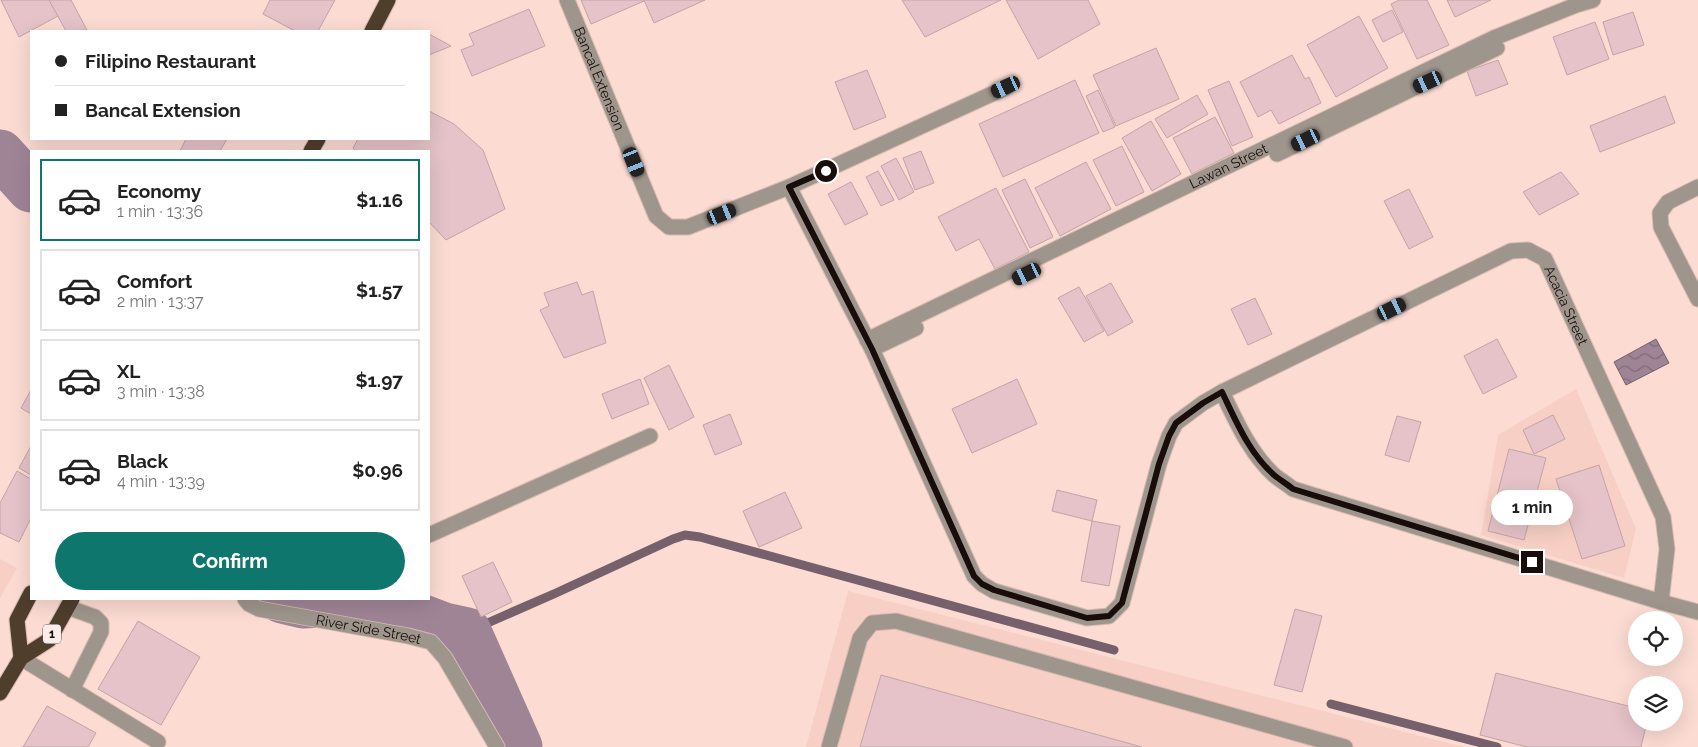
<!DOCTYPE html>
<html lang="en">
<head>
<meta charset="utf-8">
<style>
  :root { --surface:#fff; --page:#f2f2f2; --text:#222; --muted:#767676; --line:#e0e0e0; --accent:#0f766e }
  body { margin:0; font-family:Raleway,sans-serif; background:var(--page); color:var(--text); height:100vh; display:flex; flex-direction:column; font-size:19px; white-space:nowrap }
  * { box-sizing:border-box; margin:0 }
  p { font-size:16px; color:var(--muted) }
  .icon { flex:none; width:28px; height:28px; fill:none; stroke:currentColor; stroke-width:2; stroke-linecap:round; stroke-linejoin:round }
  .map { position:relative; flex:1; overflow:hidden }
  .drawer { position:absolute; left:30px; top:150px; width:400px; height:450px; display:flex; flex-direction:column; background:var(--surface); border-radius:0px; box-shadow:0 5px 20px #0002 }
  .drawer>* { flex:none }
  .hud { position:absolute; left:30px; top:30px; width:400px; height:110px; border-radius:0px; box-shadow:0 5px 20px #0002; display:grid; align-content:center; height:110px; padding:0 25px; background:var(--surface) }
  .fabs { position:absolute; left:1628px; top:611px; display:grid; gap:10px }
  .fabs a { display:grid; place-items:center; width:55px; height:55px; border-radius:50%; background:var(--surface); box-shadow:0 5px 20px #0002; font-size:25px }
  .end { position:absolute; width:22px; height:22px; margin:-11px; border:6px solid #180d0a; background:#fff; box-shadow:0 0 0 2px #fff }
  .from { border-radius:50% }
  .bubble { position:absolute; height:35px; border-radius:18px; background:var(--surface); box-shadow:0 5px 20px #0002; font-size:16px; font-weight:700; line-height:35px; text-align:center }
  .car { position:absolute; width:15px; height:30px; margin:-15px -8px; border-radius:6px; box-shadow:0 0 4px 1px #0007; background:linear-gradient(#222 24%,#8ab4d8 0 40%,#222 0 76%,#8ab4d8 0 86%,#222 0) }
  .hud b { display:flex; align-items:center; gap:18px; height:48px; font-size:19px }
  .hud b+b { border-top:1px solid var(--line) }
  .hud i { width:12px; height:12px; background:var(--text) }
  ul { padding:9px 0 0; list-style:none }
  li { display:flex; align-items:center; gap:15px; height:82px; margin:0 10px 8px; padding:0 15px; border:2px solid var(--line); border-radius:0px }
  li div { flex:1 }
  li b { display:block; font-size:19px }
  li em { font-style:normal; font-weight:700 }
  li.on { border-color:var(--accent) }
  li>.icon { width:45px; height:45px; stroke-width:1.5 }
  .action { display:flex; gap:10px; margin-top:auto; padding:10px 25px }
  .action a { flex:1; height:58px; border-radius:30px; background:var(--accent); color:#fff; font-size:20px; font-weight:700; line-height:58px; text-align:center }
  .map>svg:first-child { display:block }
  .built { fill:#f7cfc4 }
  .water { fill:url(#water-waves); stroke:#76606b }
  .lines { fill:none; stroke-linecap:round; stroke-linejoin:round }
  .stream { stroke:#76606b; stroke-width:9 }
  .river { stroke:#9f8495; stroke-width:49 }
  .building { fill:#e5c3c8; stroke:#c3a3a7 }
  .minor-casing { stroke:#d7bab2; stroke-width:17 }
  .highway-casing { stroke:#d7bab2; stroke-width:17 }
  .minor { stroke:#9e958c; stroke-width:15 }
  .highway { stroke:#503e2c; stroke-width:15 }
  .route { stroke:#180d0a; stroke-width:6 }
  .labels { text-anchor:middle; stroke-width:5; stroke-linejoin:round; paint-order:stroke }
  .shield { fill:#faede9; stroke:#5c504d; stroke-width:1 }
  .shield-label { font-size:12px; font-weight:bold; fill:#180d0a }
  .street-label { font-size:14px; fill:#180d0a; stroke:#faede9 }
</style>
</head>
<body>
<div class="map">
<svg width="1698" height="747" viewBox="0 0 1698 747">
  <defs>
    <pattern id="water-waves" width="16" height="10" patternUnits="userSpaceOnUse" patternTransform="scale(1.25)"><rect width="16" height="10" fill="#9f8495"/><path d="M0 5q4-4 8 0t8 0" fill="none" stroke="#816a78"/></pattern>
  </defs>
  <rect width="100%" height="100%" fill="#fbdbd2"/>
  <g class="built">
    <polygon points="1576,389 1636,529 1624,578 1481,535 1498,435"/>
    <polygon points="0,559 17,568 0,598"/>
    <polygon points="848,591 1464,747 806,747"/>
  </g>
  <polygon class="water" points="1656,339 1669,363 1626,385 1614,362"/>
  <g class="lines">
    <g class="stream">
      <polyline points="467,632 556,593 673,539 685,535 700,537 1114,650"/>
      <polyline points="1331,704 1497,747"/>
    </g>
    <g class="river">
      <polyline points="0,154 31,188"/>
      <polyline points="282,599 303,604 372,600 444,627 467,632 518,747"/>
    </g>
  </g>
  <g class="building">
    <polygon points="1,0 49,0 58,16 19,37"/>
    <polygon points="49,0 71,0 87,30 66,31"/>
    <polygon points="270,0 335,0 318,31 295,31 263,14"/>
    <polygon points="581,0 644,0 644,1 591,24"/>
    <polygon points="644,0 705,0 654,23"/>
    <polygon points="902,0 1001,0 925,37"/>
    <polygon points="1006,0 1088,0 1100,24 1038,59"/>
    <polygon points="1399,0 1427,0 1449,45 1417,59 1391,4"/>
    <polygon points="1447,0 1491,0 1455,17"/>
    <polygon points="529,9 545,46 472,76 461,50 474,45 469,34"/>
    <polygon points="1392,10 1403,32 1383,42 1372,20"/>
    <polygon points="1633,12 1644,45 1613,55 1603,22"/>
    <polygon points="1359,16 1388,68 1336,97 1307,45"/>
    <polygon points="1595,22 1609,59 1567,75 1553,37"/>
    <polygon points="429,34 451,46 429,55"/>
    <polygon points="1156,48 1179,99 1116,126 1093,75"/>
    <polygon points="1292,55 1305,79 1309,77 1321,103 1279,124 1271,110 1258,117 1240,82"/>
    <polygon points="1498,60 1508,84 1476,96 1467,71"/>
    <polygon points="867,70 886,117 854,130 835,82"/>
    <polygon points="1075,80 1099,133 1003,177 979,124"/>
    <polygon points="1229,81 1253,137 1232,146 1208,90"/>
    <polygon points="1098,90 1115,127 1103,132 1086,96"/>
    <polygon points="1197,95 1208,114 1167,138 1155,119"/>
    <polygon points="1665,96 1675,123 1600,152 1590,126"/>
    <polygon points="429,111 454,124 483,150 505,209 446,240 429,222 429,151 356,151 353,148 358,139 429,139"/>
    <polygon points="1215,117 1234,153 1192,174 1173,138"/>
    <polygon points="1151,121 1181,174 1152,191 1122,138"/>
    <polygon points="186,139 227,139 220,151 180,151"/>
    <polygon points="1122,146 1144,192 1116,206 1093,160"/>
    <polygon points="921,151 934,183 915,190 903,158"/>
    <polygon points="896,158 914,192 899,200 881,166"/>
    <polygon points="1086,162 1111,209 1060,236 1035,188"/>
    <polygon points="878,171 894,200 881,206 866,177"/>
    <polygon points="1561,172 1579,194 1539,215 1523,192"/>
    <polygon points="1025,179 1053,237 1030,248 1002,190"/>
    <polygon points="851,182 868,214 845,225 828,194"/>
    <polygon points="996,188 1029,252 995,269 979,239 956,251 938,217"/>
    <polygon points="1409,189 1433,237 1409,249 1384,201"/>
    <polygon points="577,282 582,295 593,291 606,343 564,358 540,310 549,306 544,293"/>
    <polygon points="1111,283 1133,322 1108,336 1086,296"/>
    <polygon points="1079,287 1104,331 1084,342 1058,298"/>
    <polygon points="1255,298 1272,334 1248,345 1231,309"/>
    <polygon points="1497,339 1517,377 1483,394 1464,356"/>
    <polygon points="669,365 694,417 669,430 644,378"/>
    <polygon points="640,379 649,404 612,419 602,394"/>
    <polygon points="1017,379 1037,424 972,453 952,409"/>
    <polygon points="31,390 31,414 21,408"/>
    <polygon points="730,414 742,444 715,455 703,425"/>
    <polygon points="1553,415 1565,439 1534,454 1523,430"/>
    <polygon points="1397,416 1421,422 1409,462 1385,455"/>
    <polygon points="31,446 31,475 19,468"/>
    <polygon points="1509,449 1546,458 1524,540 1488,531"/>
    <polygon points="1599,465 1625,546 1582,559 1556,479"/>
    <polygon points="17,471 31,479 31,518 19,542 0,533 0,503"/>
    <polygon points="1057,490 1097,500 1092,521 1052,511"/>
    <polygon points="785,492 802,528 759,547 743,511"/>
    <polygon points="1092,521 1120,526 1109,586 1081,581"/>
    <polygon points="493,562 512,602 481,617 462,576"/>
    <polygon points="1295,609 1322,616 1302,692 1274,685"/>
    <polygon points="138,621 200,657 161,725 98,689"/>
    <polygon points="1496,673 1636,708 1636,722 1647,722 1641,747 1527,747 1480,735"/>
    <polygon points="881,675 1142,747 860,747"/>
    <polygon points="47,706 96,733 88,747 23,747"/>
  </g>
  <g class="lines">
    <defs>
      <g id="minor">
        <path id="s1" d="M567,0L656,216L669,227H688L789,187L1007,87"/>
        <polyline points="1277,154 1497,48"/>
        <path id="s2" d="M789,187L872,349L974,576L982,584L994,591L1087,618L1109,616L1122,603L1159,464L1169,436L1176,423L1203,403L1222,392L1511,251L1528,250L1545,259L1663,517L1667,549L1661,602"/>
        <polyline points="1698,187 1668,202 1660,213 1661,227 1698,299"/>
        <path id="s3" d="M867,340L1494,38L1576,5L1593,0"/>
        <polyline points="872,349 916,328"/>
        <path d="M1222,392C1236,421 1250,453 1274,475C1280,480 1287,484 1293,489L1661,602L1698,612"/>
        <polyline points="429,535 650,436"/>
        <path id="s4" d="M245,599L249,604L259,609L408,636L431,642L445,658L497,747"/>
        <polyline points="67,607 95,617 101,623 101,632 72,690"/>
        <polyline points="21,658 158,742"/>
        <polyline points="829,747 860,638 872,623 896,621 1345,747"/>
      </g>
      <g id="highway">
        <polyline points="372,31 388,0"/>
        <polyline points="311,151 318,139"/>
        <polyline points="21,658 17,620 31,593"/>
        <polyline points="0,693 21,658 49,640 72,599"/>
      </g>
    </defs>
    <use href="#minor" class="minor-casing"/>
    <use href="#highway" class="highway-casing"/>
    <use href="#minor" class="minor"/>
    <use href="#highway" class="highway"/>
  </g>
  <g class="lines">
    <path class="route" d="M826,171L789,187L872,349L974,576L982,584L994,590L1087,618L1109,616L1122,603L1159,464L1169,436L1176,423L1203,403L1222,392C1236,421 1249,453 1274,475C1280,480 1287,484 1293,489L1532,562"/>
  </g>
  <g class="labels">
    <rect class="shield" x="43" y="624.5" width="18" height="19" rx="4"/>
    <g class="shield-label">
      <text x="52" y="638">1</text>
    </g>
    <g class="street-label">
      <text dy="5" stroke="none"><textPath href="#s1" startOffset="85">Bancal Extension</textPath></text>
      <text dy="5" stroke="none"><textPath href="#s3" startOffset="401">Lawan Street</textPath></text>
      <text dy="5" stroke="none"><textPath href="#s2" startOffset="1246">Acacia Street</textPath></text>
      <text dy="5" stroke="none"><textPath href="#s4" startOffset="129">River Side Street</textPath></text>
    </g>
  </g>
</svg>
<div class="fabs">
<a><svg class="icon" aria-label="locate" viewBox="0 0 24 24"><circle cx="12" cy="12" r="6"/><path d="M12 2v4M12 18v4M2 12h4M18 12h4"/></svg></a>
<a><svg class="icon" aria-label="layers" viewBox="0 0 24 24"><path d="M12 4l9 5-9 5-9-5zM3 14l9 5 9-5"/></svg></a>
</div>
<i class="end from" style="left:826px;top:171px"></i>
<i class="end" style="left:1532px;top:562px"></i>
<div class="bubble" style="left:1491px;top:490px;width:82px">1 min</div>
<i class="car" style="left:1428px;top:82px;rotate:245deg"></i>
<i class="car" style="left:1006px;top:87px;rotate:245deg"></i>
<i class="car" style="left:1306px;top:140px;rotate:244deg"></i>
<i class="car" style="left:634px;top:162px;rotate:158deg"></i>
<i class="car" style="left:722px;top:214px;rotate:68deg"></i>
<i class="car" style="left:1027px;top:274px;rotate:244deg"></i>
<i class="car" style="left:1392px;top:309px;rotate:64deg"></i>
<div class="hud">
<b><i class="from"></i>Filipino Restaurant</b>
<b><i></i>Bancal Extension</b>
</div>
<section class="drawer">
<ul>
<li class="on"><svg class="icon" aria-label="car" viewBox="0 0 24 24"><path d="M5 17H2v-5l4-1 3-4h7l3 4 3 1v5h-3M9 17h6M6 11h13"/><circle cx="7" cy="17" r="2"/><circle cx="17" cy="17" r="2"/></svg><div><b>Economy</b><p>1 min · 13:36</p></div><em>$1.16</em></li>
<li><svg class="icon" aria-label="car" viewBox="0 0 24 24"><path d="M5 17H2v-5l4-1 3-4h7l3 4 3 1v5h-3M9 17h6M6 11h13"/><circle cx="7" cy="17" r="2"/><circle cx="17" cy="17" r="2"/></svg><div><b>Comfort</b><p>2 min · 13:37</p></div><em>$1.57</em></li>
<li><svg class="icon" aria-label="car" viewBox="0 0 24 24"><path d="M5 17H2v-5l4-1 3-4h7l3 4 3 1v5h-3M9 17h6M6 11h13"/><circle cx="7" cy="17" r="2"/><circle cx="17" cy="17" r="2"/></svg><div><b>XL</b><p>3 min · 13:38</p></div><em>$1.97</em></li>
<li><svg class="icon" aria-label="car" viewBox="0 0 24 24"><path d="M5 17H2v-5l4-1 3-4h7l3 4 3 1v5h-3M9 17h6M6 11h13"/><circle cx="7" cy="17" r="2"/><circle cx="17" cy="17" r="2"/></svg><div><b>Black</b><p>4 min · 13:39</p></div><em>$0.96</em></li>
</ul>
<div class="action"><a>Confirm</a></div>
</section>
</div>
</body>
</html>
